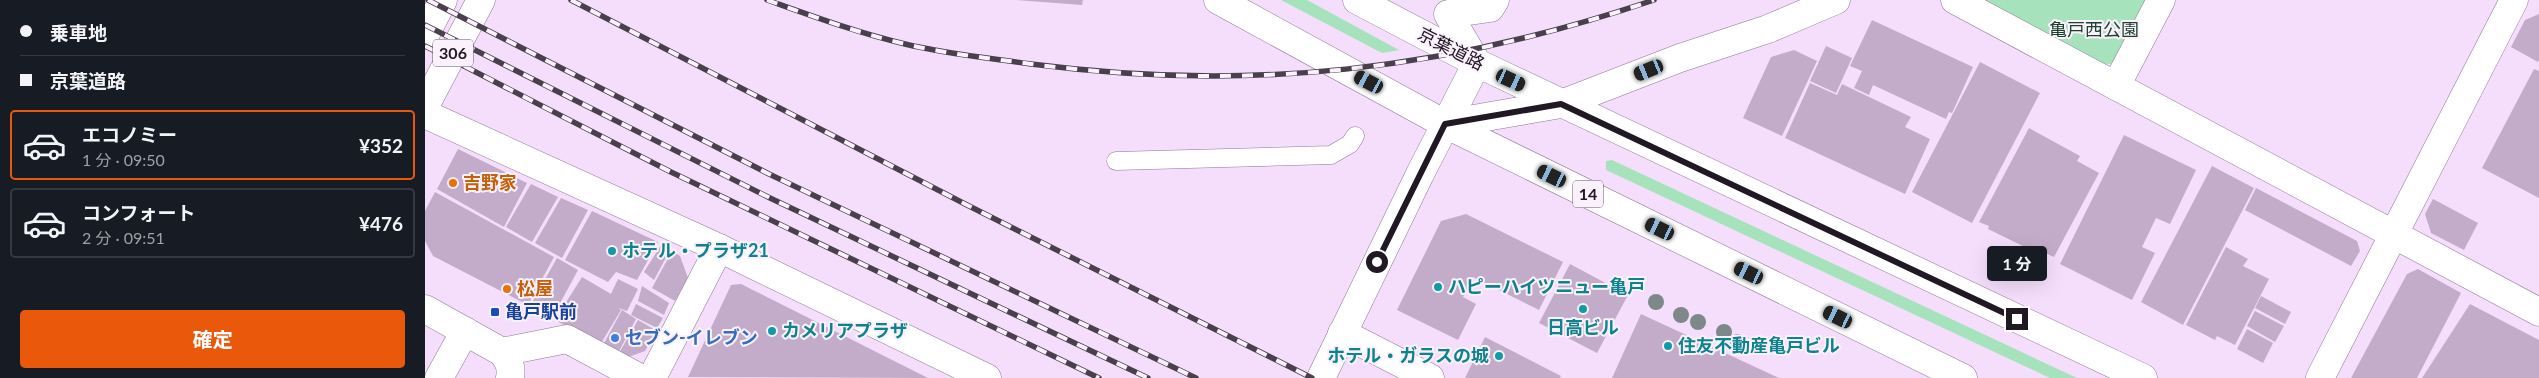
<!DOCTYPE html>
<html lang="ja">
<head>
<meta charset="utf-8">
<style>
  :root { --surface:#171b24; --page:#20242c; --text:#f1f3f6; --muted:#9ea1a6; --line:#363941; --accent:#ea580c }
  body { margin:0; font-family:Lato,"Noto Sans JP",sans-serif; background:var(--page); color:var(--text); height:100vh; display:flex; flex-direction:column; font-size:19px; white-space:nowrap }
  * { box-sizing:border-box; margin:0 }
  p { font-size:16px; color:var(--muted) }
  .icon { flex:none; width:28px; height:28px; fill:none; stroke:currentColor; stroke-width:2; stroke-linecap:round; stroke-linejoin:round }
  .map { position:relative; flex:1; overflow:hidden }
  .side { display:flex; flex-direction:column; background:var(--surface); width:425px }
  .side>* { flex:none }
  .banner { display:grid; align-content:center; height:110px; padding:0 20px; background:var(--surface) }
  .end { position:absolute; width:22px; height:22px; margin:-11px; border:6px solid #201822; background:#fff; box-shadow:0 0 0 2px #fff }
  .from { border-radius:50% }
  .bubble { position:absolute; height:35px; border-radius:5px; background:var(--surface); box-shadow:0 5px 20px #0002; font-size:16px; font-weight:700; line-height:35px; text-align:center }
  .car { position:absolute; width:15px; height:30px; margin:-15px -8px; border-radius:6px; box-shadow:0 0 4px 1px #0007; background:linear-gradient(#222 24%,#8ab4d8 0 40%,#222 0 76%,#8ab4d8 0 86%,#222 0) }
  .banner b { display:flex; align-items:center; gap:18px; height:48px; font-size:19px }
  .banner b+b { border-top:1px solid var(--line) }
  .banner i { width:12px; height:12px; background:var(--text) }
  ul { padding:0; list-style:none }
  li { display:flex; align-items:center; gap:15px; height:70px; margin:0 10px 8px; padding:0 10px; border:2px solid var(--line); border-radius:5px }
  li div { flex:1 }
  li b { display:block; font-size:19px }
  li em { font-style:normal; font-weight:700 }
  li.selected { border-color:var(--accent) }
  li>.icon { width:45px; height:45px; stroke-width:1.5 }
  .action { display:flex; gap:10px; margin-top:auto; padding:10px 20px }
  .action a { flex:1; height:58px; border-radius:5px; background:var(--accent); color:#fff; font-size:20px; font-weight:700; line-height:58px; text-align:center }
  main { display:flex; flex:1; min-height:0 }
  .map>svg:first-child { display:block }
  .green { fill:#a6e2bb }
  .building { fill:#c3acc9 }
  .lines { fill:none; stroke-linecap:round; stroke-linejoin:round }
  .service-casing { stroke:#8e7893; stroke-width:19 }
  .minor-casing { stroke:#8e7893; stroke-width:29 }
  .primary-casing { stroke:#8e7893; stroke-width:29 }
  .trunk-casing { stroke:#8e7893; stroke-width:29 }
  .service { stroke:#fff; stroke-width:18 }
  .minor { stroke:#fff; stroke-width:28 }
  .primary { stroke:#fff; stroke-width:28 }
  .trunk { stroke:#fff; stroke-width:28 }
  .rail-casing { stroke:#4a3f4d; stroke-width:5.5 }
  .rail { stroke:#faf1fd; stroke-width:4; stroke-dasharray:11; stroke-linecap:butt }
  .tree { fill:#7e888a }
  .route { stroke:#201822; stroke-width:6 }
  .food-dot { fill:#e8710a; stroke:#faf1fd; stroke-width:2 }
  .culture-dot { fill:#0f9aa8; stroke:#faf1fd; stroke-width:2 }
  .transit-dot { fill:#1a4fb4; stroke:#faf1fd; stroke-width:2 }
  .shop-dot { fill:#3f7fe0; stroke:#faf1fd; stroke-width:2 }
  .labels { text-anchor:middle; stroke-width:4; stroke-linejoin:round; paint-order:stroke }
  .shield { fill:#faf1fd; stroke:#615964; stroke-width:1 }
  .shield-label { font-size:16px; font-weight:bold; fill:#201822 }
  .park-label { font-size:18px; fill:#1c422c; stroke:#faf1fd }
  .street-label { font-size:18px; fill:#201822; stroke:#faf1fd }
  .food-label { font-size:18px; font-weight:bold; fill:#c56008; stroke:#faf1fd; text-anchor:start }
  .culture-label { font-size:18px; font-weight:bold; fill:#0d838f; stroke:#faf1fd; text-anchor:start }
  .transit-label { font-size:18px; font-weight:bold; fill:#164399; stroke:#faf1fd; text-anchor:start }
  .shop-label { font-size:18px; font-weight:bold; fill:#366cbe; stroke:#faf1fd; text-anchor:start }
</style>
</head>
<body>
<main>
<section class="side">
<div class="banner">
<b><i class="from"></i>乗車地</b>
<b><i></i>京葉道路</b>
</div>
<ul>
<li class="selected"><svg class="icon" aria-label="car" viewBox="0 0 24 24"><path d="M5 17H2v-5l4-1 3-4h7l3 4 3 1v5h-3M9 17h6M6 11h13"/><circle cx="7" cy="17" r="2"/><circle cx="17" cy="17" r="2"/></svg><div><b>エコノミー</b><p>1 分 · 09:50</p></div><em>¥352</em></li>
<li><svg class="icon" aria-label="car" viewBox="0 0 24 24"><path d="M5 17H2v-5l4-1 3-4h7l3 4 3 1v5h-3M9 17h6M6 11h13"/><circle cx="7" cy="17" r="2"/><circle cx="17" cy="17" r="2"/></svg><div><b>コンフォート</b><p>2 分 · 09:51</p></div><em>¥476</em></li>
</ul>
<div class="action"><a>確定</a></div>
</section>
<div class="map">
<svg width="2114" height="378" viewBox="0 0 2114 378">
  <rect width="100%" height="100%" fill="#f5defc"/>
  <g class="green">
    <polygon points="856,0 882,0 974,50 957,53"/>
    <polygon points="1546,0 1722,0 1688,63 1675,66"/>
    <polygon points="1187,160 1652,378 1625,378 1181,170 1181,161"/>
  </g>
  <g class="building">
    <polygon points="591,0 658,0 657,5"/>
    <polygon points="2114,14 2114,60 2113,62 2086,47 2100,20"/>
    <polygon points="1447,20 1548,67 1527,113 1524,112 1521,119 1448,85 1444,95 1429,88 1437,71 1425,66"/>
    <polygon points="1401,46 1427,58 1411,93 1385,81"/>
    <polygon points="1369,50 1392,61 1357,136 1318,118 1346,57"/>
    <polygon points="1555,62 1615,93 1547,223 1487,192"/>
    <polygon points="2109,69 2114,71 2114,198 2057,168"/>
    <polygon points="1385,83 1412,95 1417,84 1486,117 1480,127 1505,139 1480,194 1360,138"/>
    <polygon points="1604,128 1655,156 1652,161 1674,173 1629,257 1609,248 1608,251 1563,229 1564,226 1554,222"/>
    <polygon points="1699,135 1771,170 1745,224 1731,218 1717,247 1730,253 1707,300 1635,264"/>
    <polygon points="33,149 102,183 79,227 12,189"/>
    <polygon points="1787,166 1829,188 1758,325 1716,302"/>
    <polygon points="106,184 133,197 107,242 81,227"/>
    <polygon points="1831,188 1932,241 1935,251 1926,266 1820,210"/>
    <polygon points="10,192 129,257 103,305 8,256 0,241 0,211"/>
    <polygon points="136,198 163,210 137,258 110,243"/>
    <polygon points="2008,199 2053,223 2039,250 2006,233 2000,214"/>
    <polygon points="167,211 233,242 212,280 191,272 183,282 140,260"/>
    <polygon points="1041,214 1138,262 1114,310 1048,277 1038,297 1051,304 1033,340 972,310 1016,221"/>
    <polygon points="236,245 245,250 229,280 219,272"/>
    <polygon points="1801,247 1823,259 1818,266 1844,279 1810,345 1792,336 1790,340 1761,325"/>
    <polygon points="247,251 255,256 263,278 250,301 227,288"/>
    <polygon points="132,258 153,270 127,318 105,306"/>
    <polygon points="1145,264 1203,295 1172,353 1114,323"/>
    <polygon points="1993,269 2036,293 1992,378 1926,378 1982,274"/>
    <polygon points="157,277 186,294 193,279 213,289 202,311 193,308 196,310 175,345 130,320"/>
    <polygon points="316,284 503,378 263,377 306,285"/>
    <polygon points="217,286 244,303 239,315 213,301"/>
    <polygon points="1836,296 1866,312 1860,324 1830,308"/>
    <polygon points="211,304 238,318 232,328 206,315"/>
    <polygon points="2045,304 2114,340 2114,378 1997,378"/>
    <polygon points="197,310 211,319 192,355 177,347"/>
    <polygon points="1830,311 1859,326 1850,342 1822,326"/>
    <polygon points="1216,314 1354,378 1187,378"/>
    <polygon points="213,320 232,331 220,351 198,359 193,355"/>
    <polygon points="1822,329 1848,343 1838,363 1812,349"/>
    <polygon points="1060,337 1136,376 1135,378 1040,378"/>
  </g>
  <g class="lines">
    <defs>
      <polyline id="service" points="691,161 906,155 925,144 930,136"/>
      <g id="minor">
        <polyline points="1530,0 2114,312"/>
        <polyline points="1691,86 1736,0"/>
        <polyline points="0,114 294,248 562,378"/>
        <polyline points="1020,124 1136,104 1255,58 1343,29 1411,0"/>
        <path d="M0,309L77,352C84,361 87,367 85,378"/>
        <polyline points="917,333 1005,378"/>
        <polyline points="77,352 142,339 215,378"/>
        <polyline points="14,378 40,331"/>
        <polyline points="227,378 294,248"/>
        <polyline points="896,378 995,174 1052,63 1023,14 1065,8 1070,0"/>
        <polyline points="1895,378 2089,0"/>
      </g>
      <g id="primary">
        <polyline points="0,35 18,0"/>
        <polyline points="0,106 56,0"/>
      </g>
      <g id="trunk">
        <polyline points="793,0 1020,124 1538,378"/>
        <polyline points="932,0 1052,63 1718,378"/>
      </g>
    </defs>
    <use href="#service" class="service-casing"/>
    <use href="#minor" class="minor-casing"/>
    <use href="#primary" class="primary-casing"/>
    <use href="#trunk" class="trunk-casing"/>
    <use href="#service" class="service"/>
    <use href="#minor" class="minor"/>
    <use href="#primary" class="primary"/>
    <use href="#trunk" class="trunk"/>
    <defs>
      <g id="rail">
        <polyline points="3,0 344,174 771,378"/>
        <polyline points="146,0 542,205 887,378"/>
        <path d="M342,0C387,16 433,33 480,44C522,54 564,58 606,64C825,92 1019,71 1229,0"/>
        <polyline points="0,25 345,198 723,378"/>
        <polyline points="0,46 246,172 674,378"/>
      </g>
    </defs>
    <use href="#rail" class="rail-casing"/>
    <use href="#rail" class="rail"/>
  </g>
  <g class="tree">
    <circle cx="1231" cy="302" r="8"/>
    <circle cx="1256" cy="315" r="8"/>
    <circle cx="1273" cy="322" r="8"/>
    <circle cx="1299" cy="332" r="8"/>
    <circle cx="1313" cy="342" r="8"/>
  </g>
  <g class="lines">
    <polyline class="route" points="952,262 1020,124 1136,104 1592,319"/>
  </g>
  <g class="food-dot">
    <circle cx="28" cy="183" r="5"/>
    <circle cx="82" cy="289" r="5"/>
  </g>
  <g class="culture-dot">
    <circle cx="187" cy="251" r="5"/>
    <circle cx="1013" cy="287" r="5"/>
    <circle cx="1158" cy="309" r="5"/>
    <circle cx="347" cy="331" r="5"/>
    <circle cx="1243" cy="346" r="5"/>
    <circle cx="1074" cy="356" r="5"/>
  </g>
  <rect class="transit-dot" x="65" y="307" width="10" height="10" rx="2.5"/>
  <circle class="shop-dot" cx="190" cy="338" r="5"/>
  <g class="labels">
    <g class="shield">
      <rect x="8" y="39.5" width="40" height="27" rx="4"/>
      <rect x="1148" y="180.5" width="30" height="27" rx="4"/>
    </g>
    <g class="shield-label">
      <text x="28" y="59">306</text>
      <text x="1163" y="200">14</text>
    </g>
    <g class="park-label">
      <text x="1669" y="36">亀戸西公園</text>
    </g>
    <g class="street-label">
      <text transform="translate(1026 49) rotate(27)" y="6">京葉道路</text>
    </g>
    <g class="food-label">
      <text x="38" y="189">吉野家</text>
      <text x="92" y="295">松屋</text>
    </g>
    <g class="culture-label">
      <text x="197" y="257">ホテル・プラザ21</text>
      <text x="1023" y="293">ハピーハイツニュー亀戸</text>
      <text x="1158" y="334" text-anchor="middle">日高ビル</text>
      <text x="357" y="337">カメリアプラザ</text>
      <text x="1253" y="352">住友不動産亀戸ビル</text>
      <text x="1064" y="362" text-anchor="end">ホテル・ガラスの城</text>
    </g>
    <g class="transit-label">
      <text x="80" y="318">亀戸駅前</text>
    </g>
    <g class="shop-label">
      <text x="200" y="344">セブン-イレブン</text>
    </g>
  </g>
</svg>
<i class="end from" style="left:952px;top:262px"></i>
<i class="end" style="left:1592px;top:319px"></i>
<div class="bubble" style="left:1562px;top:246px;width:60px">1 分</div>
<i class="car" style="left:1224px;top:70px;rotate:248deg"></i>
<i class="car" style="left:1086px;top:80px;rotate:115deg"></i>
<i class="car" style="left:944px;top:82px;rotate:298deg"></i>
<i class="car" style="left:1127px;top:176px;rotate:296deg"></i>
<i class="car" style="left:1235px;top:229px;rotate:296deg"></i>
<i class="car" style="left:1324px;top:273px;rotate:296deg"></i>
<i class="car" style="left:1413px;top:317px;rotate:296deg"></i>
</div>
</main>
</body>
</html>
